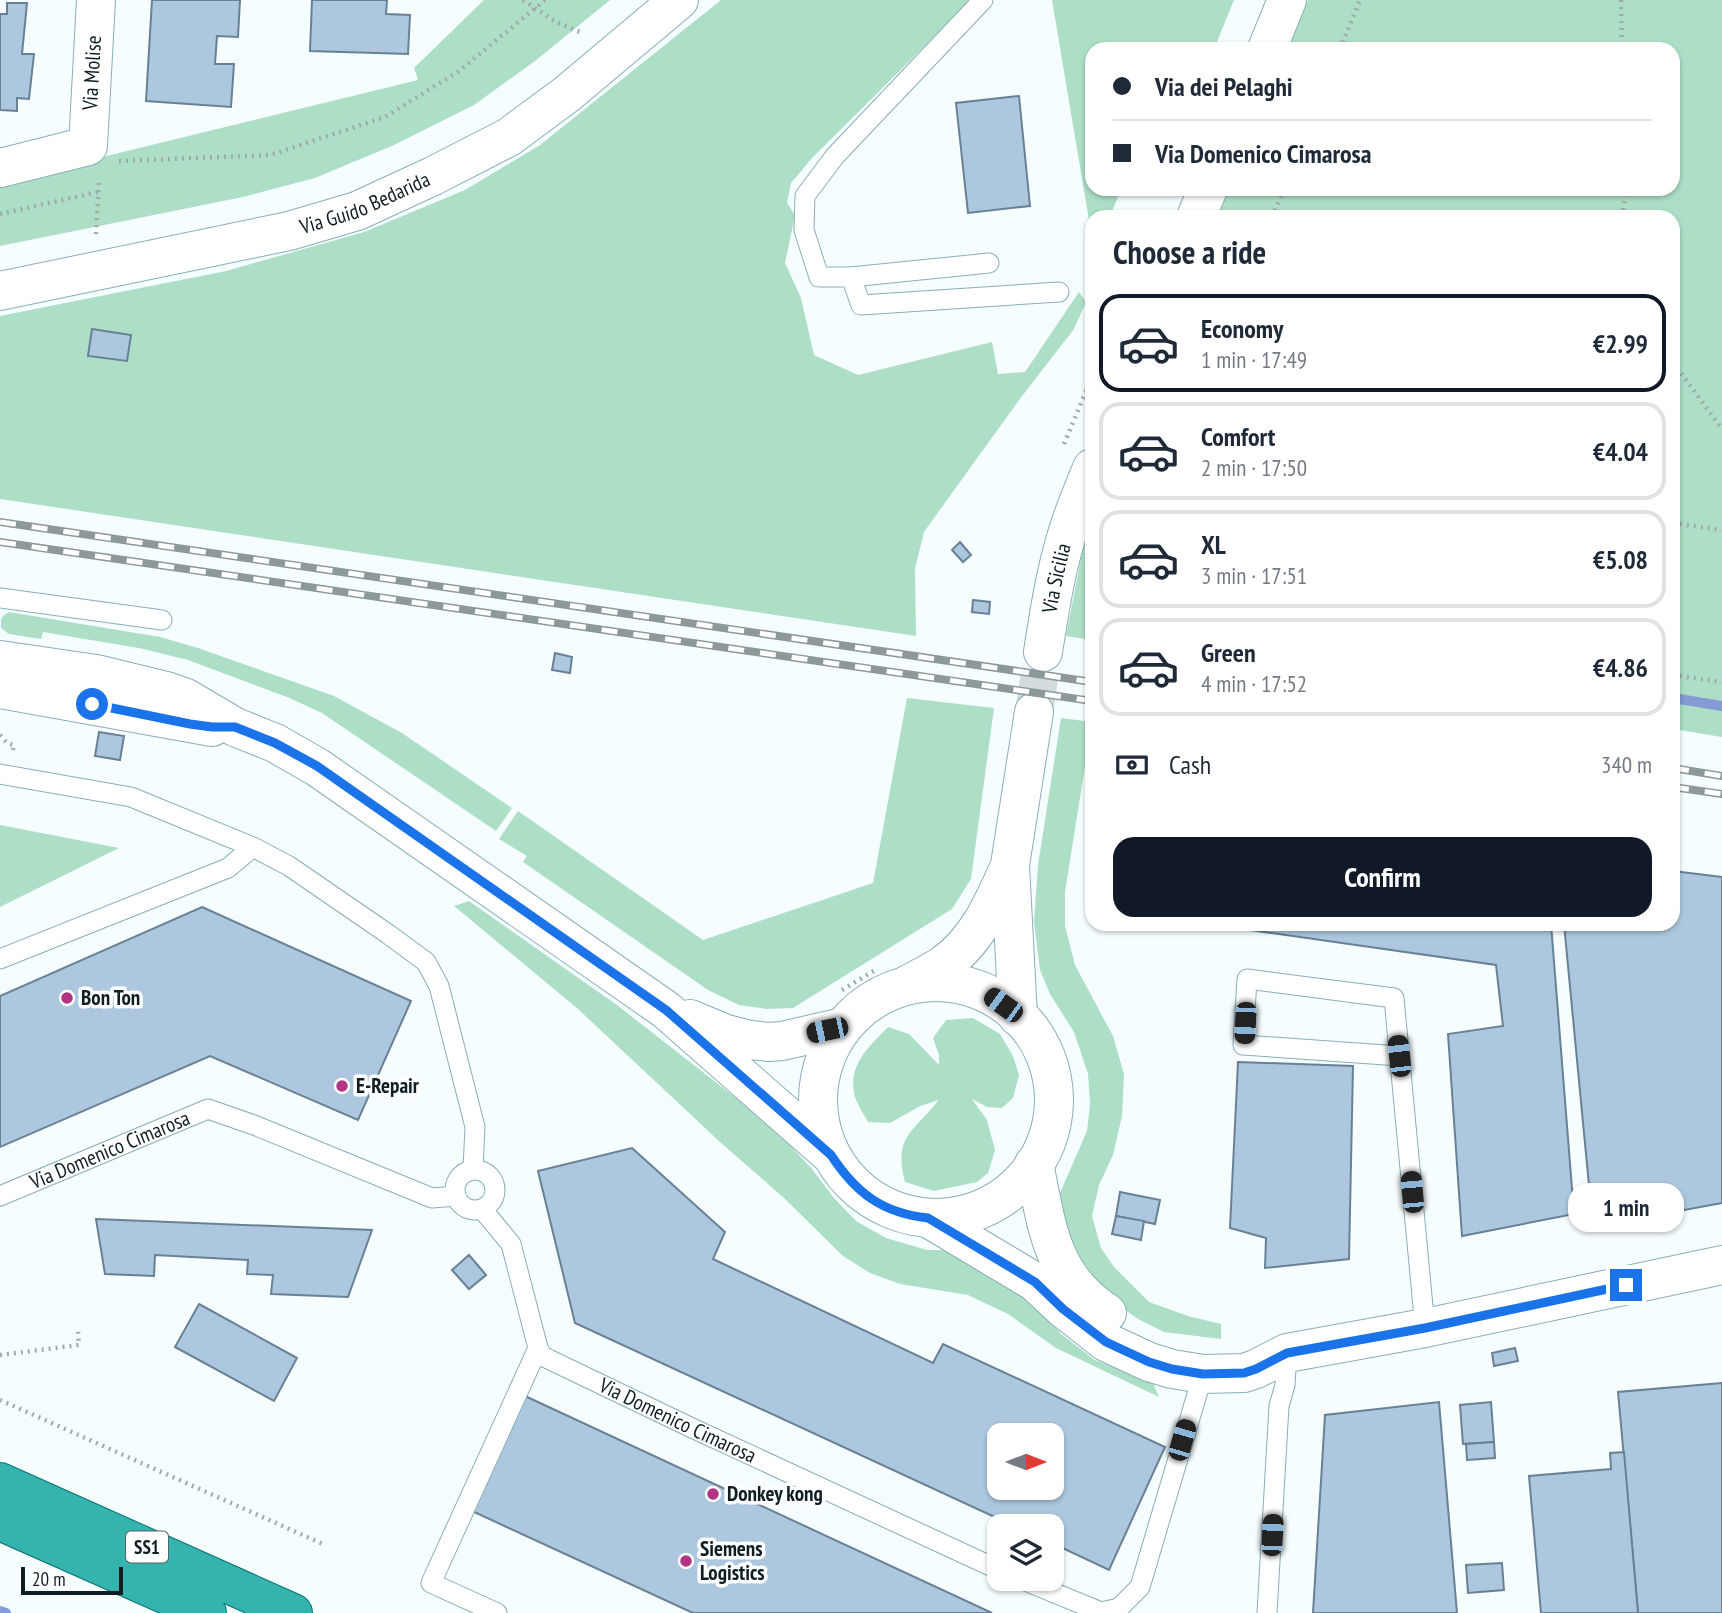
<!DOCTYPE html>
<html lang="en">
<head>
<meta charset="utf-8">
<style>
  :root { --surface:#fff; --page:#f2f2f3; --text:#1f2937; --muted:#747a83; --line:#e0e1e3; --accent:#111827 }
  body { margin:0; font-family:"PT Sans Narrow",sans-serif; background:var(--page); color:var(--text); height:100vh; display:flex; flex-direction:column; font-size:26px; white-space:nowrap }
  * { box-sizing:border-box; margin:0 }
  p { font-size:23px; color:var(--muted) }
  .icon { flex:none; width:38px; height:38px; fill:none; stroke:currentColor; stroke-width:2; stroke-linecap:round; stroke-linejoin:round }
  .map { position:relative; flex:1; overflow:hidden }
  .drawer { position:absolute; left:1085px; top:210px; width:595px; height:721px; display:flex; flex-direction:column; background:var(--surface); border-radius:21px; box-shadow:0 2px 5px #0004 }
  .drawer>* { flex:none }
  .top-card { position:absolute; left:1085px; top:42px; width:595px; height:154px; border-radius:21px; box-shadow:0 2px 5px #0004; display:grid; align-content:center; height:154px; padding:0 28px; background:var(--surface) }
  .needle { width:46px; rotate:90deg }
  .tools { position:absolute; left:987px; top:1423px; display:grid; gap:14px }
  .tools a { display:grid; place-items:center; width:77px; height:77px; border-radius:14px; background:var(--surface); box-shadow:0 2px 5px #0004; font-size:35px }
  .scale { position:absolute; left:21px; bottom:18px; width:102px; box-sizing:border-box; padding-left:7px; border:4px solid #0f1e22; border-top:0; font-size:19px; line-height:24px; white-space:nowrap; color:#0f1e22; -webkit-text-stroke:5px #fff; paint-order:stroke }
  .end { position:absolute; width:32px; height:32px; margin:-16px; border:9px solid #1a73e8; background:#fff; box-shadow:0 0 0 4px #fff }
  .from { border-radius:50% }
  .bubble { position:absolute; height:49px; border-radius:21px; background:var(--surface); box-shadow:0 2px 5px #0004; font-size:23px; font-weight:800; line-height:49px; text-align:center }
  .car { position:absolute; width:21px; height:42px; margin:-21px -10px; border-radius:9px; box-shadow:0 0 5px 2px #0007; background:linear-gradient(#222 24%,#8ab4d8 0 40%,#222 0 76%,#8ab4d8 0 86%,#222 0) }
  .top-card b { display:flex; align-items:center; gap:24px; height:66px; font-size:26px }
  .top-card b+b { border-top:2px solid var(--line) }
  .top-card i { width:18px; height:18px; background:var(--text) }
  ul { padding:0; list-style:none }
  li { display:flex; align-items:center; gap:21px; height:98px; margin:0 14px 10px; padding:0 14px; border:4px solid var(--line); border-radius:21px }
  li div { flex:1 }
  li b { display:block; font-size:26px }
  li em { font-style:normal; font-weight:800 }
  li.selected { border-color:var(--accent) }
  li>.icon { width:63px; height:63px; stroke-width:1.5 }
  h2 { padding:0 28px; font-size:32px; line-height:84px }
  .pay { display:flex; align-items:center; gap:18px; height:77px; padding:0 28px; font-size:26px }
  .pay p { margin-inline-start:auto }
  .cta { display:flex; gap:14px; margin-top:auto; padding:14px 28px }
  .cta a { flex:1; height:80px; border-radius:21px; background:var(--accent); color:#fff; font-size:28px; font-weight:800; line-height:80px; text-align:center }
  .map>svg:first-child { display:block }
  .green { fill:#addfc7 }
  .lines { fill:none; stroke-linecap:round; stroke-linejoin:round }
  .stream { stroke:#859bd6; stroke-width:10 }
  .building { fill:#adc8de; stroke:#688195; stroke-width:2; fill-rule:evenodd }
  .minor-tunnel { stroke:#d2dcde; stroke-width:38; stroke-dasharray:38 19; stroke-linecap:butt }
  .service-casing { stroke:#89aeb8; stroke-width:21 }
  .minor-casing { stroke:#89aeb8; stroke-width:40 }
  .tertiary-casing { stroke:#89aeb8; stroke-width:40 }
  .trunk-casing { stroke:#077271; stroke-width:40 }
  .path { stroke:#9faaac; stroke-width:4.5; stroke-dasharray:2 5; stroke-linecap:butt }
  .service { stroke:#fff; stroke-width:19 }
  .minor { stroke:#fff; stroke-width:38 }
  .tertiary { stroke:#fff; stroke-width:38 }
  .trunk { stroke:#34b3af; stroke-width:38 }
  .rail-casing { stroke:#8d989b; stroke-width:8 }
  .rail { stroke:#fff; stroke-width:5; stroke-dasharray:16; stroke-linecap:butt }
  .route { stroke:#1a73e8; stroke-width:9 }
  .poi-dot { fill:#b23483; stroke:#fff; stroke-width:2.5 }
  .labels { text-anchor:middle; stroke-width:7; stroke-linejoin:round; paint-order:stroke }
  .shield { fill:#fff; stroke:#576264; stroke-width:2 }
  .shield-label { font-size:19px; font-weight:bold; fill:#0f1e22 }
  .street-label { font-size:21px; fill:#0f1e22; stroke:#fff }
  .poi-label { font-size:21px; font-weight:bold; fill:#0f1e22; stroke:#fff; text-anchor:start }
</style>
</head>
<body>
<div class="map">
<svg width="1722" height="1613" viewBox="0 0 1722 1613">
  <rect width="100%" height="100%" fill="#f5fdff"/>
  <g class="green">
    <polygon points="484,0 610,0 535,61 474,105 394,145 315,178 243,197 0,246 0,182 418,80 414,68"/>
    <polygon points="721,0 971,0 813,157 791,183 787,203 795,215 785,263 801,298 814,355 858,375 992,342 998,374 1025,372 1079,292 1086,302 1074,329 1019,400 924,532 915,569 916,636 0,499 0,316 226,271 364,232 465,190 540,145"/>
    <polygon points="1052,0 1234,0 1214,49 1092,49 1092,189 1121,189 1110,217 1092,217 1092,238"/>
    <polygon points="1308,0 1722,0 1722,737 1673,729 1673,217 1217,217 1229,189 1673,189 1673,49 1287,49"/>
    <polygon points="1092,524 1092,640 1066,636 1083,548"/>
    <polygon points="9,612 160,637 198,648 334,696 402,733 512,808 496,831 322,713 287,697 188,660 139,648 43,632 41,639 9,634 1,628 1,619 4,615"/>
    <polygon points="907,698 994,708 971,879 952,909 793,1008 767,1009 739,1005 708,990 523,862 527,856 499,839 518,811 703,940 873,883"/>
    <polygon points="1061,718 1092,722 1065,892 1065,926 1075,965 1113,1036 1124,1074 1122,1116 1113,1155 1099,1185 1092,1216 1101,1248 1114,1267 1149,1302 1188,1316 1221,1324 1221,1339 1164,1332 1138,1319 1117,1304 1075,1260 1061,1214 1060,1193 1087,1131 1090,1104 1088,1074 1074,1032 1050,994 1040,970 1034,922 1038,865"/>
    <polygon points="0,825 119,848 0,907"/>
    <polygon points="469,901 617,1005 773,1127 812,1169 834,1198 856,1221 886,1238 927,1250 947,1250 1033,1300 1061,1334 1095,1360 1153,1383 1159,1397 1056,1348 1008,1314 968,1295 900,1284 870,1273 843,1256 784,1198 720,1142 578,1009 454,906"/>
    <path d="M973,1018L1000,1034L1013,1056L1019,1075L1013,1098L1002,1108L987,1107L972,1099L987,1120L995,1150L988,1173L977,1182L934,1191L905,1182C893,1137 913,1132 939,1100L920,1106L890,1123L868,1122C864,1114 858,1106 855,1097C847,1065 868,1048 888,1027L909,1034L939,1065V1055L933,1038L946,1020Z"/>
  </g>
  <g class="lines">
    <g class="stream">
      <polyline points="1673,698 1722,706"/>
      <polyline points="0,1611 6,1613"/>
    </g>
  </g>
  <g class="building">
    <polygon points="152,0 240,0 238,37 217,36 215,64 234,64 231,107 146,101"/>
    <polygon points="312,0 387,0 386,14 410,15 408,54 310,51"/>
    <polygon points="7,3 27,3 22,54 34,54 29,99 17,98 17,111 0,110 0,14 7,14"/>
    <polygon points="1019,96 1030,206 968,213 956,103"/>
    <polygon points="92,329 131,335 127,361 88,356"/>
    <polygon points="960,542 971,555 963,562 952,550"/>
    <polygon points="973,600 990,602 989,614 972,612"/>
    <polygon points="555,653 572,657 570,673 552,670"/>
    <polygon points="99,732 124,736 120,760 95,756"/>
    <polygon points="1673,871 1722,877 1722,1203 1593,1227 1564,924 1673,924"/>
    <polygon points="202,907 411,1001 358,1120 210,1056 0,1147 0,996"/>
    <polygon points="1244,924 1551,924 1574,1214 1462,1236 1448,1034 1503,1026 1496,965 1243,929"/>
    <polygon points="1238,1062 1353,1066 1349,1259 1265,1268 1266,1238 1230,1228"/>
    <path d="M632,1148L725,1232L713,1259L933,1363L943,1344L1165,1447L1109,1570L1052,1543V1526H1014L575,1323L538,1171ZM999,1435H1052V1488H999Z"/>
    <polygon points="1120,1192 1160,1200 1155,1224 1116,1216"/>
    <polygon points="1116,1216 1144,1221 1141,1240 1112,1234"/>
    <polygon points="96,1219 372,1230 348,1297 271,1294 273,1275 247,1274 248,1260 155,1255 154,1276 105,1274"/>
    <polygon points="469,1255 486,1275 469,1289 452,1270"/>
    <polygon points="199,1304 297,1358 274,1401 175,1347"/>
    <polygon points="1515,1348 1518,1361 1494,1366 1492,1353"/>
    <polygon points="1722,1383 1722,1613 1638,1613 1618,1392"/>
    <polygon points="525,1396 992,1613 693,1613 472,1511"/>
    <polygon points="1439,1402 1457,1613 1313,1613 1325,1415"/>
    <polygon points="1491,1402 1494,1442 1463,1444 1460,1405"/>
    <polygon points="1494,1442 1495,1458 1467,1460 1466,1444"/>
    <polygon points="1624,1452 1638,1613 1541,1613 1529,1476 1611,1469 1610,1453"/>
    <polygon points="1502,1563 1504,1590 1468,1593 1466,1565"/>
  </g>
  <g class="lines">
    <polyline class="minor-tunnel" points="1034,712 1043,652"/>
    <defs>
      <g id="service">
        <polyline points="983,0 835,156 805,196 804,230 819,277 851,277 861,305 1059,292"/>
        <polyline points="851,277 989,263"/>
        <polyline points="0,598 162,620"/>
        <polyline points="0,774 131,797 253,847 289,866 388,934 426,962 439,986 475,1127 473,1169"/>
        <polyline points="0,959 228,868 253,847"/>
        <polyline points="1400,1056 1243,1045 1247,979 1394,998 1425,1328"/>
        <circle cx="475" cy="1190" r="20"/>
        <path id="s1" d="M0,1196L208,1109L254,1125L432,1198L456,1196"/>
        <path id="s2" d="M482,1209L511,1244L538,1348L542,1356L692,1428L999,1570"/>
        <polyline points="1018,1578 1101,1612 1119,1608 1140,1587 1203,1374"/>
        <polyline points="497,1613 431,1583 538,1348"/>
        <polyline points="1267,1613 1279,1406 1285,1385 1287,1353"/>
      </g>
      <g id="minor">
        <polyline points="1267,49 1287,0"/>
        <path id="s3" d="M0,168L88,146L96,0"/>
        <polyline points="1196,217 1208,189"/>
        <path id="s4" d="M0,291L289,231L357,211L433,176L509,137L567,94L679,0"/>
        <path id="s5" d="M1043,652C1050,607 1057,562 1072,519C1078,502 1085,485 1092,468"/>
        <path d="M909,984C920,978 932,972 943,965C976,942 992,906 1008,870"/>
        <polyline points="1018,1017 1010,865 1034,712"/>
      </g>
      <g id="tertiary">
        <polyline points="0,660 96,674 166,691 186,698 235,727 275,743 317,767 666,1010 831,1155"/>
        <polyline points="0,689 212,727"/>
        <circle cx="936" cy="1100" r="118"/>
        <polyline points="690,1019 726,1034 750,1040 769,1042 782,1041 843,1027"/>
        <path d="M1034,1164C1047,1225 1050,1276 1107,1313"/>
        <polyline points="928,1218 1035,1282 1064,1309 1106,1342 1149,1362 1172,1369 1203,1374 1244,1373 1256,1369 1287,1353 1425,1328 1722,1265"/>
      </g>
      <g id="trunk">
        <polyline points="0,1482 293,1613"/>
        <polyline points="0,1521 207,1613"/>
      </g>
    </defs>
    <use href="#service" class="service-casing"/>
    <use href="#minor" class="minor-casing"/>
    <use href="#tertiary" class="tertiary-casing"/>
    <use href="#trunk" class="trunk-casing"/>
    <g class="path">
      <polyline points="523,0 556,22 582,33"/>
      <polyline points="1621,0 1622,49"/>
      <polyline points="1340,49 1360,0"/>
      <polyline points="119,161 270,155 385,117 459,71 545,0"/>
      <polyline points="0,214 98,192"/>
      <polyline points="1272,217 1284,189"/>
      <polyline points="1622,217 1627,189"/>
      <polyline points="96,234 99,180"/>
      <polyline points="1673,362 1722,429"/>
      <polyline points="1064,444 1092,377"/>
      <polyline points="1673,523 1722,530"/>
      <polyline points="1673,675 1722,682"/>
      <polyline points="0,735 7,743 14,745 13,750"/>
      <polyline points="842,990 877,969"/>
      <polyline points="0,1355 79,1345 78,1332"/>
      <polyline points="0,1400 323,1544"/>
    </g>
    <use href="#service" class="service"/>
    <use href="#minor" class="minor"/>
    <use href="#tertiary" class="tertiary"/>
    <use href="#trunk" class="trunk"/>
    <defs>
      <g id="rail">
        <polyline points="0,522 1092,682"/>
        <polyline points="0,542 1092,701"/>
        <polyline points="1673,768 1722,776"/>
        <polyline points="1673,787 1722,794"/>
      </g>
    </defs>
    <use href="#rail" class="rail-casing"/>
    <use href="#rail" class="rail"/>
  </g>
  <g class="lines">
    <path class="route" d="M92,704L190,724L212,727H235L275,743L317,766L666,1010L831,1155C856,1193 882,1213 928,1218L1035,1282L1063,1309L1106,1342L1149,1362L1172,1369L1203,1374L1244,1373L1256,1369L1287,1353L1425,1328L1626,1285"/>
  </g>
  <g class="poi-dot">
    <circle cx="67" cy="998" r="7"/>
    <circle cx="342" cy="1086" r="7"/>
    <circle cx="713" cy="1494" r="7"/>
    <circle cx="686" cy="1561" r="7"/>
  </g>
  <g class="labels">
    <rect class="shield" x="126" y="1531.5" width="42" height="31" rx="5"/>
    <g class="shield-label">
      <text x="147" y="1554">SS1</text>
    </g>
    <g class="street-label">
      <text dy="7" stroke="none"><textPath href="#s3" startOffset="164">Via Molise</textPath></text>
      <text dy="7" stroke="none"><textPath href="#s4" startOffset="376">Via Guido Bedarida</textPath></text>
      <text dy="7" stroke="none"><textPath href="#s5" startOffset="75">Via Sicilia</textPath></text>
      <text dy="7" stroke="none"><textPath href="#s1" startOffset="119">Via Domenico Cimarosa</textPath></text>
      <text dy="7" stroke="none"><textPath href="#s2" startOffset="312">Via Domenico Cimarosa</textPath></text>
    </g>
    <g class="poi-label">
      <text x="81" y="1005">Bon Ton</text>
      <text x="356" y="1093">E-Repair</text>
      <text x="727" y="1501">Donkey kong</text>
      <text x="700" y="1556">Siemens<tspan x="700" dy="24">Logistics</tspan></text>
    </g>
  </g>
</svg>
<div class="tools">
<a><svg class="needle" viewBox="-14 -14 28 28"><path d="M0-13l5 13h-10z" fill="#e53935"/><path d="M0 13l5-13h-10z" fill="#747a83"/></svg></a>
<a><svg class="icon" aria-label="layers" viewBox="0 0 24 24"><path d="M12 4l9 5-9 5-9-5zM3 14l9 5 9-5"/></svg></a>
</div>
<div class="scale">20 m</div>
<i class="end from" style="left:92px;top:704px"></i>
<i class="end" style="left:1626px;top:1285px"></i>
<div class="bubble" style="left:1568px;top:1183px;width:116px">1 min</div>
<i class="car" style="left:1003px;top:1005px;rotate:306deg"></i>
<i class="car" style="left:1245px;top:1023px;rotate:183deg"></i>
<i class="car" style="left:827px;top:1030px;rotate:258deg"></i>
<i class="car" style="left:1399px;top:1056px;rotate:354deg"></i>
<i class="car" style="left:1412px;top:1192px;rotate:355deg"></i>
<i class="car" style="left:1182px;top:1440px;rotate:16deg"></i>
<i class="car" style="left:1272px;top:1535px;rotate:3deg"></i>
<div class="top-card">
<b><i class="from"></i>Via dei Pelaghi</b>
<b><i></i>Via Domenico Cimarosa</b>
</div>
<section class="drawer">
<h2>Choose a ride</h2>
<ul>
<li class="selected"><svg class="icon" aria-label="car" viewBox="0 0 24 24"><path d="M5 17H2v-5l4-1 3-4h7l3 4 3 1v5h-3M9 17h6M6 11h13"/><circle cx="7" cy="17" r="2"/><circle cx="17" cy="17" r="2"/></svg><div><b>Economy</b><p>1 min · 17:49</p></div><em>€2.99</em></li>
<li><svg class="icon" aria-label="car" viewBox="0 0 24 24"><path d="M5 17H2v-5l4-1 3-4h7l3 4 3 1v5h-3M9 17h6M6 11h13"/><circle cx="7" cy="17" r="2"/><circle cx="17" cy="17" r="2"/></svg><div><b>Comfort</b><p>2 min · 17:50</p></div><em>€4.04</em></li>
<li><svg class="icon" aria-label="car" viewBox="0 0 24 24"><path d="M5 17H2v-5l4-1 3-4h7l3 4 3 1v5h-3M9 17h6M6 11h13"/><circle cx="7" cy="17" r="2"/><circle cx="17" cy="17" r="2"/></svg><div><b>XL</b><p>3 min · 17:51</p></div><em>€5.08</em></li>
<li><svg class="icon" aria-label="car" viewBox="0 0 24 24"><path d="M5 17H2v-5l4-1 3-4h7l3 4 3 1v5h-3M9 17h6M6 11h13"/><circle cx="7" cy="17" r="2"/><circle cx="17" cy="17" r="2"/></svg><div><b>Green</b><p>4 min · 17:52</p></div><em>€4.86</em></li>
</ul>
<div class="pay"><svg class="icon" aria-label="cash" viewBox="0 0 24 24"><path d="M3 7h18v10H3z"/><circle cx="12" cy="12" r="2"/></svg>Cash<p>340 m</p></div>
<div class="cta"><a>Confirm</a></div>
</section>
</div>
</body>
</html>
